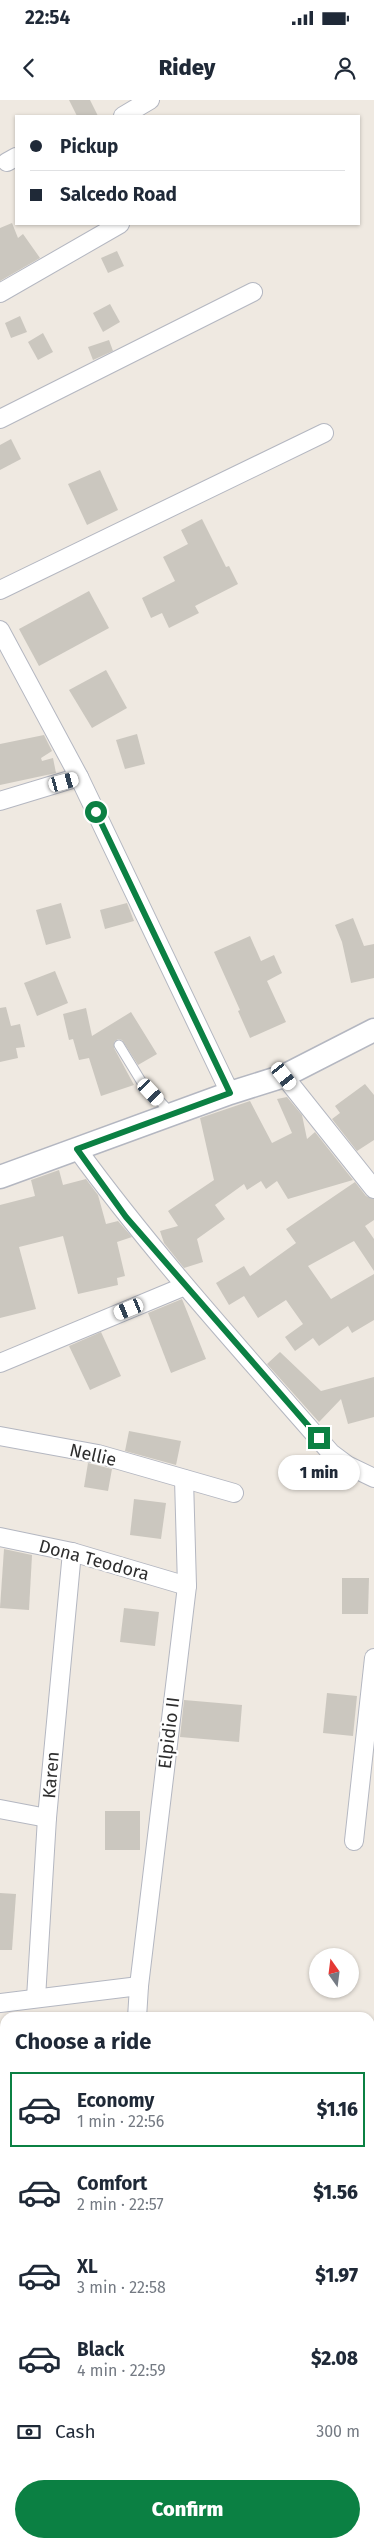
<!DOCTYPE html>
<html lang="en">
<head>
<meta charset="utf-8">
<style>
  :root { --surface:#fff; --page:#f2f2f3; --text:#1f2937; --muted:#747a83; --line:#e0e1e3; --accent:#0b8043 }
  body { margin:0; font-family:"Fira Sans",sans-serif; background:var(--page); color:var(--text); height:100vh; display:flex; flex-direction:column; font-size:19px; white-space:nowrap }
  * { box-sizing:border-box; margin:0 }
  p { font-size:16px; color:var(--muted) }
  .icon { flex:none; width:28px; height:28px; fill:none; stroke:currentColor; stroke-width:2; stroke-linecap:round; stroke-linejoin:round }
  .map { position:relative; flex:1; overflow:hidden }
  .drawer { position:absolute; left:0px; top:1912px; width:375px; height:536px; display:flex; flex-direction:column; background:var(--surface); border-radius:15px 15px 0 0; box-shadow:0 1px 4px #0004 }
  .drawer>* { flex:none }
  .hud { position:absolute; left:15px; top:15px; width:345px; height:110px; border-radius:0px; box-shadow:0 1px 4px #0004; display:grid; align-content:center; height:110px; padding:0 15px; background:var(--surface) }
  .needle { width:32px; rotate:346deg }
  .controls { position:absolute; left:309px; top:1848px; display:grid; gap:10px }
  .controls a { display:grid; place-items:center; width:50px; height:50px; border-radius:50%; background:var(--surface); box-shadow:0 1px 4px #0004; font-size:25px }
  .end { position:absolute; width:22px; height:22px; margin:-11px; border:6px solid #0b8043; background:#fff; box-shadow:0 0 0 2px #fff }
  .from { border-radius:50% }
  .bubble { position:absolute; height:35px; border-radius:18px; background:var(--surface); box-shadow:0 1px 4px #0004; font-size:16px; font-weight:800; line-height:35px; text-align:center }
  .car { position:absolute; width:15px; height:30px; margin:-15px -8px; border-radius:6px; box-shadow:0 0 4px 1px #0007; background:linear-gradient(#fff 24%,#345 0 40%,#fff 0 76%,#345 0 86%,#fff 0) }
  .hud b { display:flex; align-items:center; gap:18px; height:48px; font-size:19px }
  .hud b+b { border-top:1px solid var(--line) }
  .hud i { width:12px; height:12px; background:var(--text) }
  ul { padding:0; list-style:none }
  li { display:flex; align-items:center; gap:15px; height:75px; margin:0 10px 8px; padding:0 5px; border:2px solid transparent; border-radius:0px }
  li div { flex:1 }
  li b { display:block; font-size:19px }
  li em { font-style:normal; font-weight:800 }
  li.active { border-color:var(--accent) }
  li>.icon { width:45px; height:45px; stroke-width:1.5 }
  h2 { padding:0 15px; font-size:22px; line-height:60px }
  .pay { display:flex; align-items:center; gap:12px; height:55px; padding:0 15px; font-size:19px }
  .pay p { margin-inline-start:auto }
  .button { display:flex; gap:10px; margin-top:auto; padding:10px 15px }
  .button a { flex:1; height:58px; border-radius:30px; background:var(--accent); color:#fff; font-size:20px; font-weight:800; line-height:58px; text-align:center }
  .status { display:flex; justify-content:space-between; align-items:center; height:35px; padding:0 25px; background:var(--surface); direction:ltr }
  .status svg { height:14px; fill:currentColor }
  header { display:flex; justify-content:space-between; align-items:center; height:65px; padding:0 15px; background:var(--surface); font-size:22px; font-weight:800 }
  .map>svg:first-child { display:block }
  .building { fill:#cbc7bf }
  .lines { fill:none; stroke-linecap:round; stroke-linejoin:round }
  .service-casing { stroke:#b4b7c1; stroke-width:11 }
  .minor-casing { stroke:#b4b7c1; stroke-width:20 }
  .tertiary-casing { stroke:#b4b7c1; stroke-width:25 }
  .service { stroke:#fff; stroke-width:9 }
  .minor { stroke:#fff; stroke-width:18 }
  .tertiary { stroke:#fff; stroke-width:22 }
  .route { stroke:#0b8043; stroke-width:6 }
  .labels { text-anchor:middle; stroke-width:4.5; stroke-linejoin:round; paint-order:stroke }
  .street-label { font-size:18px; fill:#2e2e2e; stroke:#fff }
</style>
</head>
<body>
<div class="status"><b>22:54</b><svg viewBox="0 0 49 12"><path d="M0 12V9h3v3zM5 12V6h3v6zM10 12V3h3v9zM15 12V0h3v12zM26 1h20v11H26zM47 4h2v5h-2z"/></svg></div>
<header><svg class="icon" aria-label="back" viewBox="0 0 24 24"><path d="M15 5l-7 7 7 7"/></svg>Ridey<svg class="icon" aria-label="person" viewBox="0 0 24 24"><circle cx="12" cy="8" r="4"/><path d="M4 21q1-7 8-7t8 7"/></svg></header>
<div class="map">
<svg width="374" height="2448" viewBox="0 0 374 2448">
  <rect width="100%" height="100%" fill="#efe9e1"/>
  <g class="building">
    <polygon points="69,0 90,0 98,16 77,16"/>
    <polygon points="12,123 18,138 23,134 40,158 0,181 0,128"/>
    <polygon points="117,151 124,166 108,173 101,158"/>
    <polygon points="110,204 120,222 103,232 93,213"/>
    <polygon points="20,216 27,232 11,238 5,223"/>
    <polygon points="43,233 53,252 38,260 28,242"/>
    <polygon points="109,240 113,251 93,260 88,247"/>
    <polygon points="11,339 21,359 0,370 0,345"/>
    <polygon points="100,370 118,410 87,425 68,384"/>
    <polygon points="202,419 226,467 229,466 238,484 195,506 199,513 169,528 162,513 151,518 142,498 175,481 163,457 188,444 181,430"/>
    <polygon points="89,491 109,528 39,566 19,529"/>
    <polygon points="106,570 127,608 92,628 69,590"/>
    <polygon points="137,634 145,664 125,669 116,640"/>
    <polygon points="44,635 52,651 41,658 42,661 53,658 56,673 0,685 0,644"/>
    <polygon points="61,803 71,838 46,845 36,810"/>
    <polygon points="127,803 134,821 105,829 100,810"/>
    <polygon points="353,818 364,846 374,844 374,878 351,883 342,842 335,825"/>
    <polygon points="250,836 261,861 274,855 282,873 267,881 286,922 250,938 238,911 240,910 214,852"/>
    <polygon points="55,871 68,903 37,916 24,883"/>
    <polygon points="6,907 11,926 20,924 25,947 16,948 18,958 0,962 0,908"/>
    <polygon points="86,908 92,936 131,912 157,954 138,965 122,940 118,939 114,942 114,948 134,985 101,996 89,958 79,960 73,939 69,940 63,914"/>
    <polygon points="365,984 374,995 374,1040 357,1051 332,1019 340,1013 335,1006"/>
    <polygon points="287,997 302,1015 307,1039 315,1032 353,1080 288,1099 277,1081 266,1089 261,1081 247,1090 244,1084 215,1105 225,1119 197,1139 203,1162 184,1168 164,1143 160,1131 178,1126 168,1111 214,1080 200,1018 250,1001 272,1043 292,1033 277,999"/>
    <polygon points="59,1070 63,1085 86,1079 98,1095 106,1124 118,1121 132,1137 117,1142 125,1176 117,1178 118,1185 78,1194 63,1136 19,1147 36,1209 0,1218 0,1105 35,1096 31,1080"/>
    <polygon points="355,1082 366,1096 374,1099 374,1120 365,1126 374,1139 374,1171 354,1141 308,1166 331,1199 374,1174 374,1220 352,1233 348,1226 319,1246 313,1238 295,1251 285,1237 303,1224 286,1200 258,1218 244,1196 229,1205 216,1183 244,1166 250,1176 296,1143 286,1129"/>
    <polygon points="182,1199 206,1259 171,1273 148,1213"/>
    <polygon points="101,1232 121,1276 90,1290 69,1246"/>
    <polygon points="280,1252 321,1291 374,1277 374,1317 348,1324 341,1299 319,1322 267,1264"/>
    <polygon points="129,1331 181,1341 176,1365 125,1351"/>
    <polygon points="88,1363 112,1369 108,1391 84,1387"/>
    <polygon points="134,1399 166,1403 161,1439 130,1435"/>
    <polygon points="4,1449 32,1455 29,1510 0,1508"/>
    <polygon points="342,1478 369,1478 368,1514 342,1514"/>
    <polygon points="124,1508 159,1512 155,1546 120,1542"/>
    <polygon points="327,1593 357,1596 353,1636 323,1633"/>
    <polygon points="184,1600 242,1605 239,1642 180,1637"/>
    <rect x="105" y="1711" width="35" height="39"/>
    <polygon points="0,1793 16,1794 12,1850 0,1850"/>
  </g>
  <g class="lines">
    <defs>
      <polyline id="service" points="119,945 141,981 172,1014"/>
      <g id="minor">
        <polyline points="123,16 150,0"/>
        <polyline points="7,62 16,57"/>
        <polyline points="0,193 120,124"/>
        <polyline points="0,319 253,192"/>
        <polyline points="0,490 324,333"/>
        <polyline points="0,530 79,677 230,993"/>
        <polyline points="0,701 79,677"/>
        <polyline points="284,976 374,1089"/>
        <path d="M77,1049C155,1156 244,1253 331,1353L347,1365L374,1378"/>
        <polyline points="0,1263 185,1186"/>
        <polyline points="0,1336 98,1354 234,1393"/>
        <polyline points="0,1437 72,1452 187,1486"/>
        <polyline points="0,1709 47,1718"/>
        <polyline points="354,1741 374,1558"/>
        <polyline points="36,1898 47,1718 72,1452"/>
        <polyline points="0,1903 139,1886"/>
        <polyline points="137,1918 139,1886 187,1486 184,1379"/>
        <polyline points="370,1978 374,1977"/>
        <polyline points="0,2055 5,2054"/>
        <polyline points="370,2328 374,2327"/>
        <polyline points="0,2399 5,2398"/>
      </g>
      <polyline id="tertiary" points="0,1077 230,993 284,976 374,930"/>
    </defs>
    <use href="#service" class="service-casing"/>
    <use href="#minor" class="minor-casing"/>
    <use href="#tertiary" class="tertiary-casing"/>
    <use href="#service" class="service"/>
    <use href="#minor" class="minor"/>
    <use href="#tertiary" class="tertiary"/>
  </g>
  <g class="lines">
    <polyline class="route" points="96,712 230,993 77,1049 126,1117 319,1338"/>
  </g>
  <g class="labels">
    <g class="street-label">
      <text transform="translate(93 1355) rotate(13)" y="6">Nellie</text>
      <text transform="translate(94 1460) rotate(15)" y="6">Dona Teodora</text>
      <text transform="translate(169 1633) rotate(-83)" y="6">Elpidio II</text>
      <text transform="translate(51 1675) rotate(-85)" y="6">Karen</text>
    </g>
  </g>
</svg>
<div class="controls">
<a><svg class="needle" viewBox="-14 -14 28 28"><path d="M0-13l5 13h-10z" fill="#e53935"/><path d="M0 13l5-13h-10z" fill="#747a83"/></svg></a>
</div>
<i class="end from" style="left:96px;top:712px"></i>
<i class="end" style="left:319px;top:1338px"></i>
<div class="bubble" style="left:278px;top:1355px;width:82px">1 min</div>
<i class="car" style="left:64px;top:682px;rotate:75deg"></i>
<i class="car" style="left:284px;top:976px;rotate:142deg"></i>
<i class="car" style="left:151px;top:992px;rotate:137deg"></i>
<i class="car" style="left:129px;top:1209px;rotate:248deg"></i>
<div class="hud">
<b><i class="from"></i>Pickup</b>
<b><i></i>Salcedo Road</b>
</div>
<section class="drawer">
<h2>Choose a ride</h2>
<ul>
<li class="active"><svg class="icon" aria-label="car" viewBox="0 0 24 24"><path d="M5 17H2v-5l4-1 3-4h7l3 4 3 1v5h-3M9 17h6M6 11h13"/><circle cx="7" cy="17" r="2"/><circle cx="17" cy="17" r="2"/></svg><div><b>Economy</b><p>1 min · 22:56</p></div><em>$1.16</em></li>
<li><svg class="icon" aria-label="car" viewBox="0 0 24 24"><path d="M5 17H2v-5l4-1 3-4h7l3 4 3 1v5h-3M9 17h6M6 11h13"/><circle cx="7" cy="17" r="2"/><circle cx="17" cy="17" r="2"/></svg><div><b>Comfort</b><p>2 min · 22:57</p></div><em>$1.56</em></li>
<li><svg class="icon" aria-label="car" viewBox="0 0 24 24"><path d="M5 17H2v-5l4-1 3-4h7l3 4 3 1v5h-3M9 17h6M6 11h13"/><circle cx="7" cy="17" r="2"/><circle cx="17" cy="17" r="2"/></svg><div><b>XL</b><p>3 min · 22:58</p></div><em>$1.97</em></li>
<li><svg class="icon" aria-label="car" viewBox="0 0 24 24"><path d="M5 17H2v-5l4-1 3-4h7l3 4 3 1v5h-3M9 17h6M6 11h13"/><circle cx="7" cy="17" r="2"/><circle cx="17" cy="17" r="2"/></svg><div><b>Black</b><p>4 min · 22:59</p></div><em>$2.08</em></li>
</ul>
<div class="pay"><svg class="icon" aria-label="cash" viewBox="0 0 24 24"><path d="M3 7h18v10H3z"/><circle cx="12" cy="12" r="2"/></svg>Cash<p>300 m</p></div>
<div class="button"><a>Confirm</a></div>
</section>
</div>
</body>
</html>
